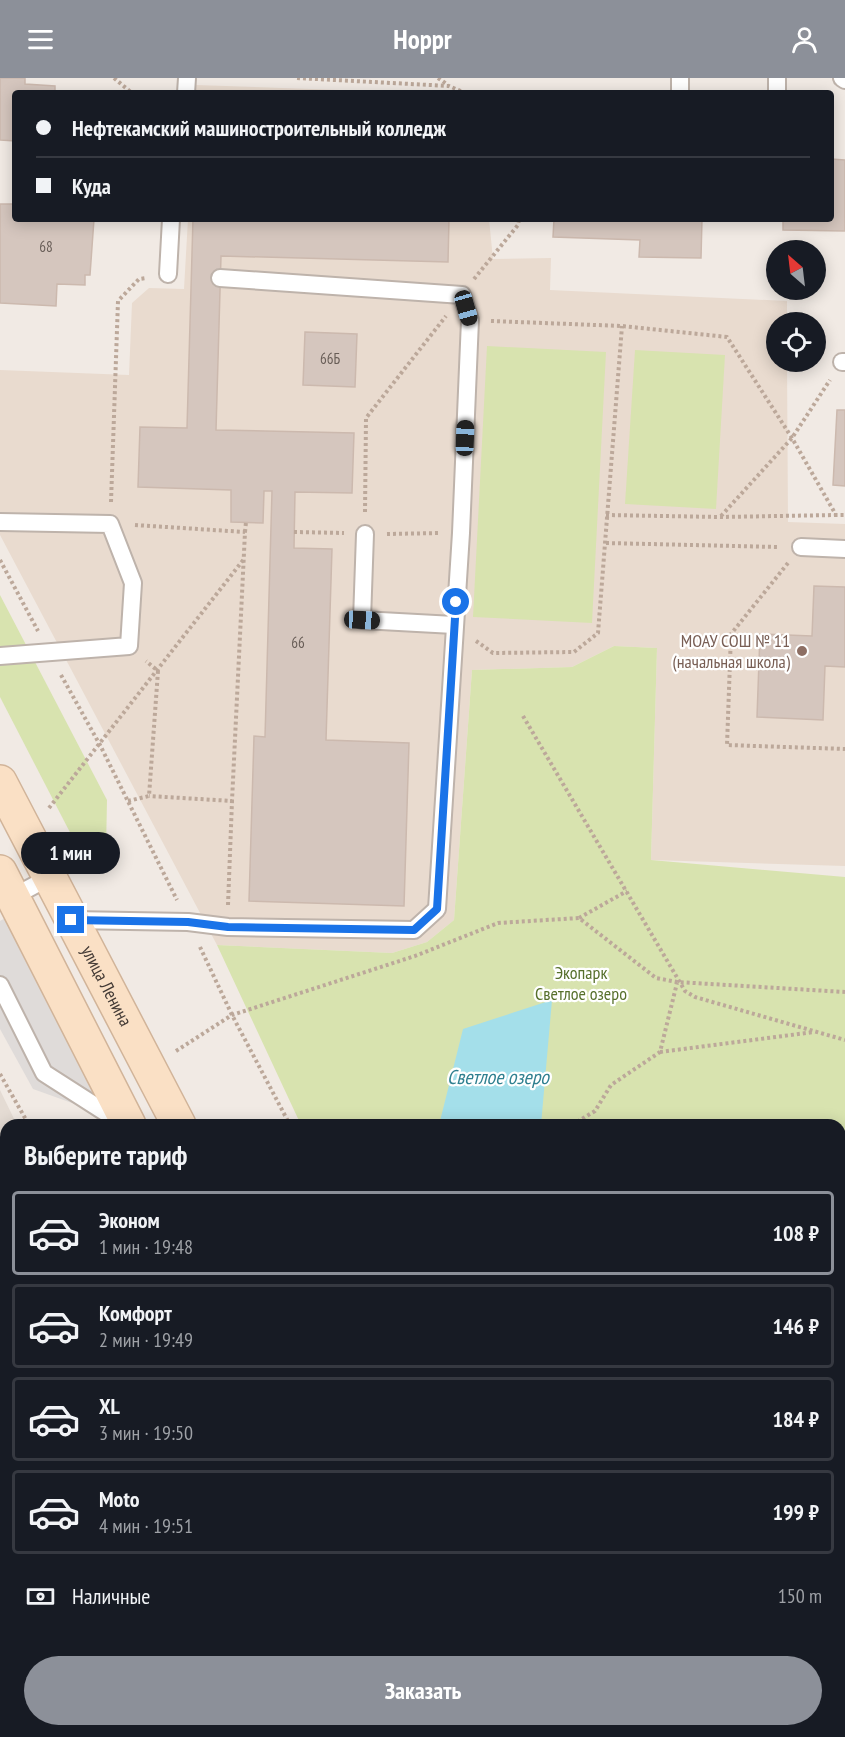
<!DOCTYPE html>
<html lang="ru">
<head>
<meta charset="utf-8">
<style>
  :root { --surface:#171b24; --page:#242831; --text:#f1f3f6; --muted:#9ea1a6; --line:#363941; --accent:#8c9099 }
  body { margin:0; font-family:"PT Sans Narrow",sans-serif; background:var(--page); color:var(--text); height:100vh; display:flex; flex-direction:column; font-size:22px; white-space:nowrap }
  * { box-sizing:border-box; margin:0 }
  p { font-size:20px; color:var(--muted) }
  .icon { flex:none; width:33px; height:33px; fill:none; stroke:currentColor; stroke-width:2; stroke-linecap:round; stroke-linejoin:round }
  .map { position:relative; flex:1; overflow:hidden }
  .panel { position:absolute; left:0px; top:1041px; width:846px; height:618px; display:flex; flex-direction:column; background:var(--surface); border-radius:18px 18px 0 0; box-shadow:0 3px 15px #0003 }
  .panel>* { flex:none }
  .banner { position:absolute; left:12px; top:12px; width:822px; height:132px; border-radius:6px; box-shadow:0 3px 15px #0003; display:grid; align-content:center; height:132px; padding:0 24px; background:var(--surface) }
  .needle { width:39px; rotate:332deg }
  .tools { position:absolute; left:766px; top:162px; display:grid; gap:12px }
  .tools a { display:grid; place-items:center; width:60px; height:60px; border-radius:50%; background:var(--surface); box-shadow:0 3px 15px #0003; font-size:30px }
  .end { position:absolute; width:27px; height:27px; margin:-14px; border:8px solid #1a73e8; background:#fff; box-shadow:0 0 0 3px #fff }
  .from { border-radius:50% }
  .bubble { position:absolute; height:42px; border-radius:21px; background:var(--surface); box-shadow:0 3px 15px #0003; font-size:20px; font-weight:800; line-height:42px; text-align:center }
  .car { position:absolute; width:18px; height:36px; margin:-18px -9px; border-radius:8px; box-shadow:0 0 4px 2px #0007; background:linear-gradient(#222 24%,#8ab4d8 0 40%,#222 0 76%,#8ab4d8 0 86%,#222 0) }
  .banner b { display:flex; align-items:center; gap:21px; height:57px; font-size:22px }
  .banner b+b { border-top:2px solid var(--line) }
  .banner i { width:15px; height:15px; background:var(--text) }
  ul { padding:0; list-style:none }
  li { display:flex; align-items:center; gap:18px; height:84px; margin:0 12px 9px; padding:0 12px; border:3px solid var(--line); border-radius:6px }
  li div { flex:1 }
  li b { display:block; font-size:22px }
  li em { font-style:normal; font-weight:800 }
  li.on { border-color:var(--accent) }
  li>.icon { width:54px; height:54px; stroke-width:1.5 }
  h2 { padding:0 24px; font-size:27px; line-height:72px }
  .pay { display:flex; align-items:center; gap:15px; height:66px; padding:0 24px; font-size:22px }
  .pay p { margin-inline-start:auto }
  .action { display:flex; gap:12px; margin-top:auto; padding:12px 24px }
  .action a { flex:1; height:69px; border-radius:36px; background:var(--accent); color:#fff; font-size:24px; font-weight:800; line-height:69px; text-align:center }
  header { display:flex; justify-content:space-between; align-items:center; height:78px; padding:0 24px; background:var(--accent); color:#fff; font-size:27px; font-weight:800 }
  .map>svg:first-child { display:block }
  .residential { fill:#e4dbd3 }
  .education { fill:#e9dbcf }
  .green { fill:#d8e3af }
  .parking { fill:#dfdbd9 }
  .water { fill:#a4dfea }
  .building { fill:#d5c6be; stroke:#ccb9ae; stroke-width:1.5 }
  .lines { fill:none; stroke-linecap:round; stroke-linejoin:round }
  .lane-casing { stroke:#beb3ab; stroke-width:20 }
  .secondary-casing { stroke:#d1b499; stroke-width:36 }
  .path { stroke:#bca89a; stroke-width:4; stroke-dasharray:3 3; stroke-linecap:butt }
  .lane { stroke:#fff; stroke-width:16 }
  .secondary { stroke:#fae0c5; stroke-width:33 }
  .route { stroke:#1a73e8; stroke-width:8 }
  .education-dot { fill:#8d6e63; stroke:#fff; stroke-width:2 }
  .labels { text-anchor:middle; stroke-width:4.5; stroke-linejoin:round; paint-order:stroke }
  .number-label { font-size:15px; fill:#685d57 }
  .education-label { font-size:18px; fill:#785e54; stroke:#fff; text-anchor:end }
  .park-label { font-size:18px; fill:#57702c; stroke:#fff }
  .street-label { font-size:18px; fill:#433a35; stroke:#fff }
  .water-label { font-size:20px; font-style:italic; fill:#308090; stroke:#fff }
</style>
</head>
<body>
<header><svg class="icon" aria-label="menu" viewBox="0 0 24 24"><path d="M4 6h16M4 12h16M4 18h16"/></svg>Hoppr<svg class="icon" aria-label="person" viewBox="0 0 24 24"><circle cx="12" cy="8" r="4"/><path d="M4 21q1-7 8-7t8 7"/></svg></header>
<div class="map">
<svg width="845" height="1659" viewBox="0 0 845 1659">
  <rect width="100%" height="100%" fill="#f1eae4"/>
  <polygon class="residential" points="0,1012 17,1047 6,1047 6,1625 0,1628"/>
  <g class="education">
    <polygon points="196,7 426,15 195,15"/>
    <polygon points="188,141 489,141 493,181 551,180 550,212 787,223 787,244 777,244 777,284 787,284 788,444 845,446 845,788 651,782 657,570 614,568 572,589 472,592 454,842 427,864 392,875 217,867 0,457 0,292 129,297 132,225 149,210 184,211"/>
  </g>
  <g class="green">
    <polygon points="487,268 606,274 592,545 473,539"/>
    <polygon points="635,272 725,277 716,431 625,426"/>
    <polygon points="0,517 107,722 106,772 76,766 0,619"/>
    <polygon points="614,568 657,570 651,782 845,799 845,1326 840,1327 840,1047 301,1047 217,867 392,875 427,864 454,842 472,592 572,589"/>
    <polygon points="634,1653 719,1659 612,1659"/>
  </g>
  <g class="parking">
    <polygon points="9,838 111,1039 33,1011 0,951 0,843"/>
    <polygon points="353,1653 479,1653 471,1659 348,1659"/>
  </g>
  <g class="water">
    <polygon points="552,922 541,1047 439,1047 463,951"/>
    <polygon points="840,1055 845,1056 845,1237 840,1239"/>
  </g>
  <g class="building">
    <polygon points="0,0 25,0 25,6 55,8 55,15 15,15 15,63 0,62"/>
    <polygon points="831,81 845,82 845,153 783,152 783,141 831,141"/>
    <polygon points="0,126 15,126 15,141 94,141 90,197 85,197 85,207 57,206 56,228 0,225"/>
    <polygon points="193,141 449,141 448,184 221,178 216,352 354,355 352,415 295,414 294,470 332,471 326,662 409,665 404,828 249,823 254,658 265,659 272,413 264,413 263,445 231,444 231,412 138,409 140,349 187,350"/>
    <polygon points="554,141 702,141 701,180 639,179 640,162 553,159"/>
    <polygon points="305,254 357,256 355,309 303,307"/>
    <polygon points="837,332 845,332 845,408 833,407"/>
    <polygon points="814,508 845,509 845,589 825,588 823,642 757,639 760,556 812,558"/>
    <polygon points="0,1151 6,1163 6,1281 0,1269"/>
    <rect x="840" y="1343" width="5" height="62"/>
    <polygon points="6,1529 6,1589 0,1592 0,1532"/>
    <polygon points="255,1653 294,1653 297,1659 257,1659"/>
    <polygon points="337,1653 342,1653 344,1659 323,1659"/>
  </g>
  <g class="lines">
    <defs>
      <g id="lane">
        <polyline points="842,0 845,2"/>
        <polyline points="186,15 187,0"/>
        <polyline points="680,15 680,0"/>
        <polyline points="777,15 777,0"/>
        <polyline points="168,196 171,141"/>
        <polyline points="842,284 845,284"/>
        <polyline points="0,444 110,446 133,505 129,568 0,578"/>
        <polyline points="365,456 362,542 454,547"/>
        <polyline points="801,469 845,471"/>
        <polyline points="9,821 48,800"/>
        <polyline points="71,842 188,844 228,849 414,852 437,831 461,455 470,242 462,217 220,200"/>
        <polyline points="0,907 44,995 122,1045"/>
        <polyline points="840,1323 845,1322"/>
        <polyline points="0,1341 6,1352"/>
        <polyline points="0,1496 6,1493"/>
        <polyline points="240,1653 243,1659"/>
        <polyline points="603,1653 604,1659"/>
      </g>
      <g id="secondary">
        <path id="s1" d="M0,704L179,1047"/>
        <polyline points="0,794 129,1047"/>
        <polyline points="840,1570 845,1570"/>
        <polyline points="840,1606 845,1607"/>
        <polyline points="60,1659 72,1653"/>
      </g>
    </defs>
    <use href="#lane" class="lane-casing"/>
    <use href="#secondary" class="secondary-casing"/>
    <g class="path">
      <polyline points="114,0 132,15"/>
      <polyline points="297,0 449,8 465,15"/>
      <polyline points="438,0 448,7"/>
      <polyline points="474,201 518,147 519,141"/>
      <polyline points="491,243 622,248 727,259 792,360 836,437 845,437"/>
      <polyline points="111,424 118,223 139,201 146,200"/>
      <polyline points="365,434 366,340 446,238"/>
      <polyline points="606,437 720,439 836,437"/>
      <polyline points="721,438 792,360 830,302"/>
      <polyline points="135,447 245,454 232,723 149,718"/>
      <polyline points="245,454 246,444"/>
      <polyline points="294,454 344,455"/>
      <polyline points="387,456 440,455"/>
      <polyline points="606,465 778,469"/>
      <polyline points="0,482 38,553"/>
      <polyline points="788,485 731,556 727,667 845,671"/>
      <polyline points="476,563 493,575 574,574 598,555 622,248"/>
      <polyline points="61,597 100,667 177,822"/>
      <polyline points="523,638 685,913 695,919 845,962"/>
      <polyline points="128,723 149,718 158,593 146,583"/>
      <polyline points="49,730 244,481"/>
      <polyline points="228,827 232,723"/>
      <polyline points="579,840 627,813"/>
      <polyline points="200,869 232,937 290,1047"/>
      <polyline points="176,973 232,937 415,878 498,845 579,840 656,900 677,904 845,914"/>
      <polyline points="660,974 814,954"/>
      <polyline points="0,996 29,1047"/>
      <polyline points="572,1047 595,1033 611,1007 660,974 677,905"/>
      <polyline points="0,1096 6,1095"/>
      <polyline points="0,1116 6,1113"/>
      <polyline points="840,1265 845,1263"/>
      <polyline points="832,1653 840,1659"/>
      <polyline points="121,1659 132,1653"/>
      <polyline points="492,1659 498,1653"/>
    </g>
    <use href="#lane" class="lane"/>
    <use href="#secondary" class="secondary"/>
  </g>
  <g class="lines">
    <polyline class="route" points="71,842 188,844 228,849 414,852 437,831 456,524"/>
  </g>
  <circle class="education-dot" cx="802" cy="573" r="6"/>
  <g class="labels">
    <g class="number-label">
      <text x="46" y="174">68</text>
      <text x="330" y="286">66Б</text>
      <text x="298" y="570">66</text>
    </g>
    <g class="education-label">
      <text x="790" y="569">МОАУ СОШ № 11<tspan x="790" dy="21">(начальная школа)</tspan></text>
    </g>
    <g class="park-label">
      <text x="581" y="901">Экопарк<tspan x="581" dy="21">Светлое озеро</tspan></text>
    </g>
    <g class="street-label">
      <text dy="6" stroke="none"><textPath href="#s1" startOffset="230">улица Ленина</textPath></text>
    </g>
    <g class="water-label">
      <text x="498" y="1006">Светлое озеро</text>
    </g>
  </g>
</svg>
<div class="tools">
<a><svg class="needle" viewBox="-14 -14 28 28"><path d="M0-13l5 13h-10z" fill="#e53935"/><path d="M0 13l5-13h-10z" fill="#9ea1a6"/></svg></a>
<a><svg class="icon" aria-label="locate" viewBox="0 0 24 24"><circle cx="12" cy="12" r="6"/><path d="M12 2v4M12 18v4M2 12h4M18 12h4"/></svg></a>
</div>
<i class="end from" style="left:456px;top:524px"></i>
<i class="end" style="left:71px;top:842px"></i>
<div class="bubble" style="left:21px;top:754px;width:99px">1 мин</div>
<i class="car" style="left:466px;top:230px;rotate:164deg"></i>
<i class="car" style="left:465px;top:360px;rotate:2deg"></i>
<i class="car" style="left:362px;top:542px;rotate:93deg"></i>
<div class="banner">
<b><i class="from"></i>Нефтекамский машиностроительный колледж</b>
<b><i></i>Куда</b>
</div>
<section class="panel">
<h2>Выберите тариф</h2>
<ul>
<li class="on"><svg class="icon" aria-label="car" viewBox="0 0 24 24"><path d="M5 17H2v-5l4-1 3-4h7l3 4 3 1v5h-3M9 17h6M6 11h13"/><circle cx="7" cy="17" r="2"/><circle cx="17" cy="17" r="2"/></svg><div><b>Эконом</b><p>1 мин · 19:48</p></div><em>108 ₽</em></li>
<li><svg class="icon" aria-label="car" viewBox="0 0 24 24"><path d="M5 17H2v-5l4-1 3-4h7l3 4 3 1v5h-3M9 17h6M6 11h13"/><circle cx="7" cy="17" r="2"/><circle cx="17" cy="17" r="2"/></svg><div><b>Комфорт</b><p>2 мин · 19:49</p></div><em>146 ₽</em></li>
<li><svg class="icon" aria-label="car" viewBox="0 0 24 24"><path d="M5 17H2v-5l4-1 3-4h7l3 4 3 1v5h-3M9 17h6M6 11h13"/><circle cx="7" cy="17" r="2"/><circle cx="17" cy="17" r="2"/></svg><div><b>XL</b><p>3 мин · 19:50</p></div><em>184 ₽</em></li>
<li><svg class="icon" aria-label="car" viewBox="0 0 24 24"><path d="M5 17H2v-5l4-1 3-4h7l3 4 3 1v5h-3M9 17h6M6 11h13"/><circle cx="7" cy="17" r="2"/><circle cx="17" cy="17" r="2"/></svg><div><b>Moto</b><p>4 мин · 19:51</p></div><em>199 ₽</em></li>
</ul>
<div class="pay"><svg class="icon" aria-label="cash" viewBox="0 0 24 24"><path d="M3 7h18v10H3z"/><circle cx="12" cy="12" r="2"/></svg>Наличные<p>150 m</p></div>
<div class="action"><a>Заказать</a></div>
</section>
</div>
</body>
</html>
